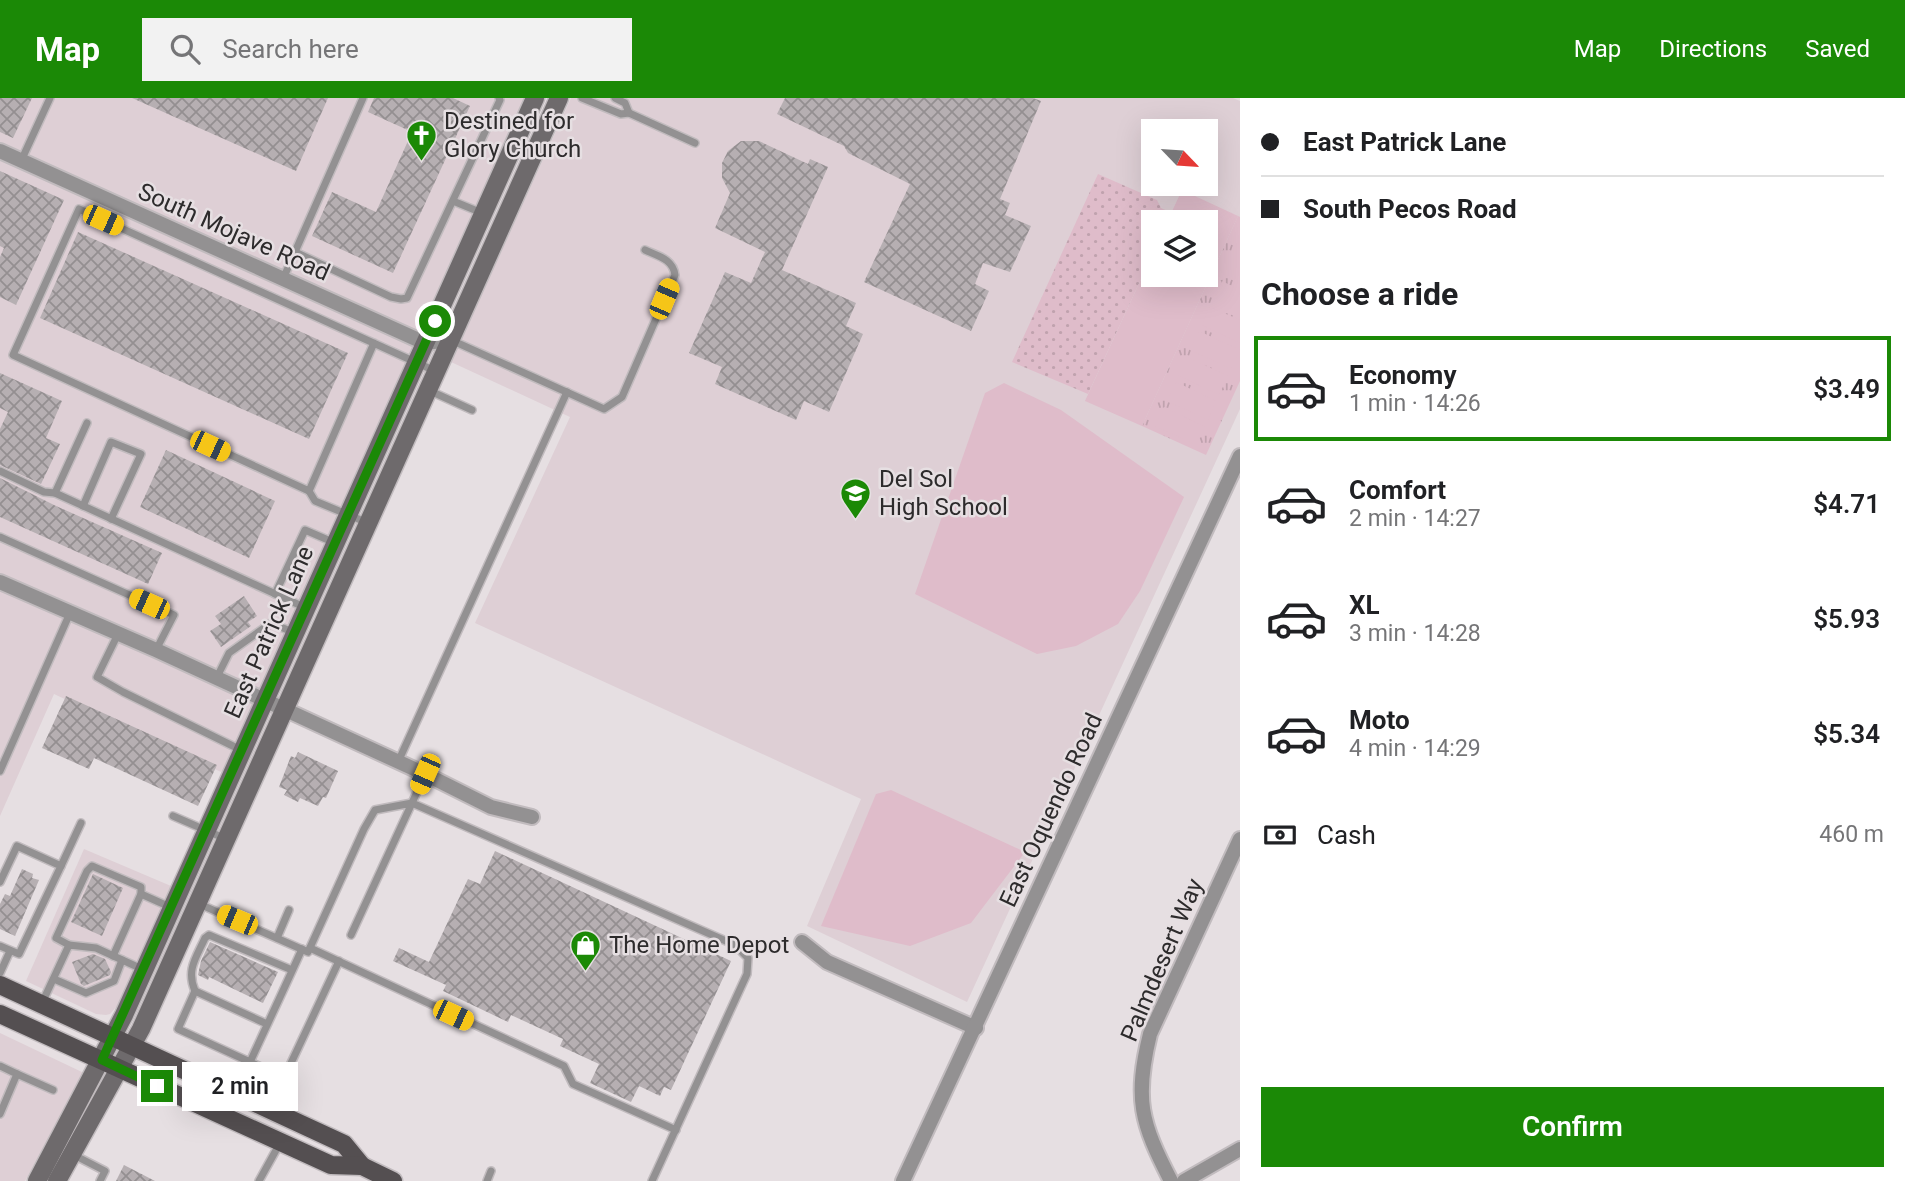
<!DOCTYPE html>
<html lang="en">
<head>
<meta charset="utf-8">
<style>
  :root { --surface:#fff; --page:#f2f2f2; --text:#202124; --muted:#757577; --line:#e0e0e0; --accent:#1b8906 }
  body { margin:0; font-family:Roboto,sans-serif; background:var(--page); color:var(--text); height:100vh; display:flex; flex-direction:column; font-size:26px; white-space:nowrap }
  * { box-sizing:border-box; margin:0 }
  p { font-size:23px; color:var(--muted) }
  .icon { flex:none; width:38px; height:38px; fill:none; stroke:currentColor; stroke-width:2; stroke-linecap:round; stroke-linejoin:round }
  .map { position:relative; flex:1; overflow:hidden }
  .sheet { display:flex; flex-direction:column; background:var(--surface); width:665px }
  .sheet>* { flex:none }
  .banner { display:grid; align-content:center; height:154px; padding:0 21px; background:var(--surface) }
  .needle { width:46px; rotate:115deg }
  .fabs { position:absolute; left:1141px; top:21px; display:grid; gap:14px }
  .fabs a { display:grid; place-items:center; width:77px; height:77px; border-radius:0px; background:var(--surface); box-shadow:0 7px 28px #0002; font-size:35px }
  .end { position:absolute; width:32px; height:32px; margin:-16px; border:9px solid #1b8906; background:#fff; box-shadow:0 0 0 4px #fff }
  .from { border-radius:50% }
  .bubble { position:absolute; height:49px; border-radius:0px; background:var(--surface); box-shadow:0 7px 28px #0002; font-size:23px; font-weight:600; line-height:49px; text-align:center }
  .car { position:absolute; width:21px; height:42px; margin:-21px -10px; border-radius:9px; box-shadow:0 0 5px 2px #0007; background:linear-gradient(#f5c518 24%,#345 0 40%,#f5c518 0 76%,#345 0 86%,#f5c518 0) }
  .banner b { display:flex; align-items:center; gap:24px; height:66px; font-size:26px }
  .banner b+b { border-top:2px solid var(--line) }
  .banner i { width:18px; height:18px; background:var(--text) }
  ul { padding:0; list-style:none }
  li { display:flex; align-items:center; gap:21px; height:105px; margin:0 14px 10px; padding:0 7px; border:4px solid transparent; border-radius:0px }
  li div { flex:1 }
  li b { display:block; font-size:26px }
  li em { font-style:normal; font-weight:600 }
  li.on { border-color:var(--accent) }
  li>.icon { width:63px; height:63px; stroke-width:1.5 }
  h2 { padding:0 21px; font-size:32px; line-height:84px }
  .pay { display:flex; align-items:center; gap:18px; height:77px; padding:0 21px; font-size:26px }
  .pay p { margin-inline-start:auto }
  .cta { display:flex; gap:14px; margin-top:auto; padding:14px 21px }
  .cta a { flex:1; height:80px; border-radius:0px; background:var(--accent); color:#fff; font-size:28px; font-weight:600; line-height:80px; text-align:center }
  header { display:flex; align-items:center; gap:42px; box-sizing:border-box; height:98px; padding:0 35px; background:var(--accent); color:#fff }
  header strong { font-size:33px }
  nav { display:flex; gap:38px; margin-inline-start:auto; font-size:24px }
  .search { width:490px; height:63px; background:var(--page); display:flex; align-items:center; gap:18px; box-sizing:border-box; padding:0 24px; border-radius:0px; color:var(--muted); font-size:26px }
  main { display:flex; flex:1; min-height:0 }
  .map>svg:first-child { display:block }
  .built { fill:#decfd5; fill-rule:evenodd }
  .grass { fill:url(#grass-dots) }
  .park { fill:url(#park-tufts) }
  .pitch { fill:#dfbcca }
  .building { fill:url(#building-cross-hatch) }
  .lines { fill:none; stroke-linecap:round; stroke-linejoin:round }
  .lane-casing { stroke:#c1bbbe; stroke-width:10 }
  .street-casing { stroke:#c1bbbe; stroke-width:18 }
  .secondary-casing { stroke:#c1bbbe; stroke-width:21 }
  .primary-casing { stroke:#c1bbbe; stroke-width:21 }
  .lane { stroke:#939192; stroke-width:7 }
  .street { stroke:#939192; stroke-width:14 }
  .secondary { stroke:#6e6a6c; stroke-width:18 }
  .primary { stroke:#544f51; stroke-width:18 }
  .route { stroke:#1b8906; stroke-width:9 }
  .labels { text-anchor:middle; stroke-width:5; stroke-linejoin:round; paint-order:stroke }
  .poi-label { font-size:24px; fill:#2d2b2c; stroke:#e6dfe2; text-anchor:start }
  .street-label { font-size:24px; fill:#2d2b2c; stroke:#e6dfe2 }
</style>
</head>
<body>
<header>
<strong>Map</strong>
<div class="search"><svg class="icon" aria-label="search" viewBox="0 0 24 24"><circle cx="10" cy="10" r="6"/><path d="M15 15l6 6"/></svg>Search here</div>
<nav><a>Map</a><a>Directions</a><a>Saved</a></nav>
</header>
<main>
<div class="map">
<svg width="1240" height="1083" viewBox="0 0 1240 1083">
  <defs>
    <pattern id="grass-dots" width="8" height="8" patternUnits="userSpaceOnUse" patternTransform="scale(1.75)"><rect width="8" height="8" fill="#dfbcca"/><path d="M2 2h.1M6 6h.1" fill="none" stroke="#c0a2ae" stroke-width="1.8" stroke-linecap="round"/></pattern>
    <pattern id="park-tufts" width="24" height="20" patternUnits="userSpaceOnUse" patternTransform="scale(1.75)"><rect width="24" height="20" fill="#dfbcca"/><path d="M3 7l-1-3M5 7V3M7 7l1-3M15 17l-1-3M17 17v-4M19 17l1-3" fill="none" stroke="#c0a2ae"/></pattern>
    <pattern id="building-cross-hatch" width="8" height="8" patternUnits="userSpaceOnUse" patternTransform="scale(1.75)"><rect width="8" height="8" fill="#b6afb2"/><path d="M0 0l8 8M0 8l8-8" fill="none" stroke="#948f91"/></pattern>
  </defs>
  <rect width="100%" height="100%" fill="#e6dfe2"/>
  <g class="built">
    <polygon points="0,0 545,0 272,607 221,674 54,596 0,718"/>
    <path d="M571,0H1233L1240,3V311L967,904L807,828L861,701L475,525L570,319L451,264ZM1153,33H1206V86H1153ZM1153,124H1206V177H1153Z"/>
    <polygon points="84,751 171,788 118,907 110,916 106,917 96,916 26,883"/>
    <polygon points="0,935 84,975 25,1083 0,1083"/>
  </g>
  <polygon class="grass" points="1098,76 1157,102 1161,110 1172,115 1167,124 1153,124 1153,155 1088,296 1012,264"/>
  <polygon class="park" points="1238,118 1240,119 1240,283 1206,357 1142,328"/>
  <g class="pitch">
    <polygon points="1182,92 1238,118 1142,328 1085,303 1153,155 1153,177 1206,177 1206,124 1167,124"/>
    <polygon points="1222,183 1240,192 1240,215 1214,202"/>
    <polygon points="1210,209 1240,222 1240,245 1202,227"/>
    <polygon points="1199,233 1240,252 1231,271 1190,252"/>
    <polygon points="1187,259 1228,278 1219,297 1178,277"/>
    <polygon points="1176,284 1216,303 1208,322 1167,303"/>
    <polygon points="1004,285 1061,312 1184,399 1140,493 1118,526 1076,548 1037,556 915,496 985,295"/>
    <polygon points="1164,309 1205,329 1196,347 1155,328"/>
    <polygon points="891,692 1025,754 971,825 910,848 821,828 876,696"/>
  </g>
  <g class="building">
    <polygon points="0,0 32,0 13,40 0,34"/>
    <polygon points="132,0 328,0 296,73"/>
    <polygon points="374,0 453,0 470,8 393,175 312,138 332,94 376,114 412,34 368,14"/>
    <polygon points="785,0 1033,0 1041,3 1000,101 1010,105 1005,117 1031,128 1010,174 983,165 975,186 989,193 971,233 864,184 910,86 848,55 844,48 777,16"/>
    <polygon points="741,43 759,43 808,66 810,61 828,69 782,172 856,205 846,228 863,236 829,314 804,303 796,322 715,286 722,269 689,255 725,174 751,185 765,154 715,130 730,95 722,80 722,65 728,53"/>
    <polygon points="0,73 64,102 16,207 0,199 0,159 4,150 0,148"/>
    <polygon points="78,134 348,255 309,341 40,220"/>
    <polygon points="0,275 62,303 46,340 60,346 41,386 0,367 0,331 8,314 0,310"/>
    <polygon points="166,352 275,403 249,460 140,409"/>
    <polygon points="0,380 56,408 162,455 148,486 0,419"/>
    <polygon points="244,498 257,518 248,524 251,528 221,549 210,533 221,526 215,518"/>
    <polygon points="66,598 217,667 198,708 94,660 89,671 42,650"/>
    <polygon points="298,654 338,673 326,700 323,699 318,708 300,700 298,704 284,697 287,692 279,689 291,658 295,660"/>
    <polygon points="495,753 731,863 671,992 664,989 660,998 639,988 631,1004 590,985 599,966 560,948 563,941 511,917 508,924 443,893 446,887 393,863 399,850 429,864 468,781 480,786"/>
    <polygon points="22,771 33,776 32,780 39,782 15,838 0,831 0,806 5,796 10,798"/>
    <polygon points="93,776 123,790 102,838 71,824"/>
    <polygon points="210,844 278,874 263,905 209,879 208,882 198,877 201,863"/>
    <polygon points="93,856 105,861 111,874 110,877 84,888 81,886 72,864"/>
    <polygon points="124,1067 155,1083 116,1083"/>
  </g>
  <g class="lines">
    <defs>
      <g id="lane">
        <polyline points="582,0 621,16 629,15 695,45"/>
        <polyline points="615,0 625,5 629,15"/>
        <polyline points="21,63 50,0"/>
        <polyline points="453,103 482,115"/>
        <polyline points="295,154 391,199 401,201 407,200 500,2 499,0"/>
        <polyline points="283,181 363,0"/>
        <path d="M451,242L604,311L622,299L675,177C673,161 658,158 645,152"/>
        <polyline points="374,245 309,393 13,257 79,111 435,273"/>
        <polyline points="428,292 472,312"/>
        <polyline points="87,325 55,395 306,510"/>
        <polyline points="0,373 44,394 55,395"/>
        <polyline points="309,393 315,403 368,425"/>
        <polyline points="83,408 111,344 141,356 111,421"/>
        <polyline points="0,439 174,517 156,552"/>
        <polyline points="275,496 305,432 335,445"/>
        <polyline points="118,536 97,579 123,594 241,652"/>
        <polyline points="216,581 229,555 271,525 295,535"/>
        <polyline points="398,664 567,294"/>
        <polyline points="0,673 70,515"/>
        <polyline points="425,676 412,705 735,847 748,860 747,876 652,1083"/>
        <polyline points="173,718 226,741"/>
        <polyline points="61,768 81,725"/>
        <polyline points="0,784 17,748 61,768 19,856 0,848"/>
        <polyline points="197,805 308,854 364,731 375,712 412,705 351,837"/>
        <polyline points="277,840 289,812"/>
        <polyline points="69,847 56,840 87,773 92,768 141,789 141,796 170,809"/>
        <polyline points="310,850 564,968 573,986 676,1032"/>
        <polyline points="113,858 141,796"/>
        <polyline points="0,875 10,853"/>
        <polyline points="54,881 86,895 114,883 122,862"/>
        <path d="M195,893C186,872 196,860 205,840L209,837L292,872"/>
        <polyline points="42,905 69,847 96,850 142,871"/>
        <path d="M267,926L195,893L178,931L250,964C267,927 285,889 302,851"/>
        <polyline points="250,964 284,980 339,863"/>
        <polyline points="0,968 17,976 0,1016"/>
        <polyline points="17,976 53,992"/>
        <polyline points="269,1011 284,980"/>
        <polyline points="72,1056 105,1073 100,1083"/>
        <polyline points="259,1083 280,1045"/>
        <polyline points="487,1083 491,1073"/>
      </g>
      <g id="street">
        <polyline points="0,53 425,245 450,242"/>
        <polyline points="0,484 156,552 425,676 491,709 532,719"/>
        <polyline points="802,844 827,864 976,930"/>
        <polyline points="903,1083 1240,358"/>
        <path d="M1171,1083C1141,1025 1134,1001 1150,936L1240,741"/>
        <polyline points="1184,1083 1240,1051"/>
      </g>
      <g id="secondary">
        <polyline points="37,1083 124,917 535,0"/>
        <polyline points="57,1083 141,931 559,0"/>
      </g>
      <g id="primary">
        <polyline points="0,887 344,1046 362,1068"/>
        <polyline points="0,916 331,1067 362,1068 393,1083"/>
      </g>
    </defs>
    <use href="#lane" class="lane-casing"/>
    <use href="#street" class="street-casing"/>
    <use href="#secondary" class="secondary-casing"/>
    <use href="#primary" class="primary-casing"/>
    <use href="#lane" class="lane"/>
    <use href="#street" class="street"/>
    <use href="#secondary" class="secondary"/>
    <use href="#primary" class="primary"/>
  </g>
  <g class="lines">
    <polyline class="route" points="157,988 102,962 435,223"/>
  </g>
  <defs>
    <symbol id="church-pin" viewBox="-11 -11 22 30"><path d="M0 17L-7.5 6A9.5 9.5 0 1 1 7.5 6Z" fill="#1b8906" stroke="#e6dfe2"/><path d="M-1.2-6h2.4v3.5h3.3v2.4h-3.3V6h-2.4V-.1h-3.3v-2.4h3.3Z" fill="#fff"/></symbol>
    <symbol id="school-pin" viewBox="-11 -11 22 30"><path d="M0 17L-7.5 6A9.5 9.5 0 1 1 7.5 6Z" fill="#1b8906" stroke="#e6dfe2"/><path d="M0-5L7-2L0 1L-7-2ZM-4 1L0 2.5L4 1V4Q0 6-4 4Z" fill="#fff"/></symbol>
    <symbol id="shop-pin" viewBox="-11 -11 22 30"><path d="M0 17L-7.5 6A9.5 9.5 0 1 1 7.5 6Z" fill="#1b8906" stroke="#e6dfe2"/><path d="M-5-2.5h2.3a2.7 3.5 0 0 1 5.4 0H5L5.5 6h-11ZM-1.5-2.5h3a1.5 2.3 0 0 0-3 0Z" fill="#fff"/></symbol>
  </defs>
  <g fill-rule="evenodd">
    <use href="#church-pin" x="404" y="20" width="35" height="47"/>
    <use href="#school-pin" x="838" y="378" width="35" height="47"/>
    <use href="#shop-pin" x="568" y="830" width="35" height="47"/>
  </g>
  <g class="labels">
    <g class="poi-label">
      <text x="444" y="31">Destined for<tspan x="444" dy="28">Glory Church</tspan></text>
      <text x="879" y="389">Del Sol<tspan x="879" dy="28">High School</tspan></text>
      <text x="609" y="855">The Home Depot</text>
    </g>
    <g class="street-label">
      <text transform="translate(234 134) rotate(24)" y="8">South Mojave Road</text>
      <text transform="translate(269 534) rotate(-66)" y="8">East Patrick Lane</text>
      <text transform="translate(1051 712) rotate(-65)" y="8">East Oquendo Road</text>
      <text transform="translate(1162 862) rotate(-67)" y="8">Palmdesert Way</text>
    </g>
  </g>
</svg>
<div class="fabs">
<a><svg class="needle" viewBox="-14 -14 28 28"><path d="M0-13l5 13h-10z" fill="#e53935"/><path d="M0 13l5-13h-10z" fill="#757577"/></svg></a>
<a><svg class="icon" aria-label="layers" viewBox="0 0 24 24"><path d="M12 4l9 5-9 5-9-5zM3 14l9 5 9-5"/></svg></a>
</div>
<i class="end from" style="left:435px;top:223px"></i>
<i class="end" style="left:157px;top:988px"></i>
<div class="bubble" style="left:182px;top:964px;width:116px">2 min</div>
<i class="car" style="left:103px;top:122px;rotate:114deg"></i>
<i class="car" style="left:664px;top:201px;rotate:23deg"></i>
<i class="car" style="left:210px;top:348px;rotate:115deg"></i>
<i class="car" style="left:149px;top:506px;rotate:294deg"></i>
<i class="car" style="left:425px;top:676px;rotate:204deg"></i>
<i class="car" style="left:237px;top:822px;rotate:293deg"></i>
<i class="car" style="left:453px;top:917px;rotate:115deg"></i>
</div>
<section class="sheet">
<div class="banner">
<b><i class="from"></i>East Patrick Lane</b>
<b><i></i>South Pecos Road</b>
</div>
<h2>Choose a ride</h2>
<ul>
<li class="on"><svg class="icon" aria-label="car" viewBox="0 0 24 24"><path d="M5 17H2v-5l4-1 3-4h7l3 4 3 1v5h-3M9 17h6M6 11h13"/><circle cx="7" cy="17" r="2"/><circle cx="17" cy="17" r="2"/></svg><div><b>Economy</b><p>1 min · 14:26</p></div><em>$3.49</em></li>
<li><svg class="icon" aria-label="car" viewBox="0 0 24 24"><path d="M5 17H2v-5l4-1 3-4h7l3 4 3 1v5h-3M9 17h6M6 11h13"/><circle cx="7" cy="17" r="2"/><circle cx="17" cy="17" r="2"/></svg><div><b>Comfort</b><p>2 min · 14:27</p></div><em>$4.71</em></li>
<li><svg class="icon" aria-label="car" viewBox="0 0 24 24"><path d="M5 17H2v-5l4-1 3-4h7l3 4 3 1v5h-3M9 17h6M6 11h13"/><circle cx="7" cy="17" r="2"/><circle cx="17" cy="17" r="2"/></svg><div><b>XL</b><p>3 min · 14:28</p></div><em>$5.93</em></li>
<li><svg class="icon" aria-label="car" viewBox="0 0 24 24"><path d="M5 17H2v-5l4-1 3-4h7l3 4 3 1v5h-3M9 17h6M6 11h13"/><circle cx="7" cy="17" r="2"/><circle cx="17" cy="17" r="2"/></svg><div><b>Moto</b><p>4 min · 14:29</p></div><em>$5.34</em></li>
</ul>
<div class="pay"><svg class="icon" aria-label="cash" viewBox="0 0 24 24"><path d="M3 7h18v10H3z"/><circle cx="12" cy="12" r="2"/></svg>Cash<p>460 m</p></div>
<div class="cta"><a>Confirm</a></div>
</section>
</main>
</body>
</html>
